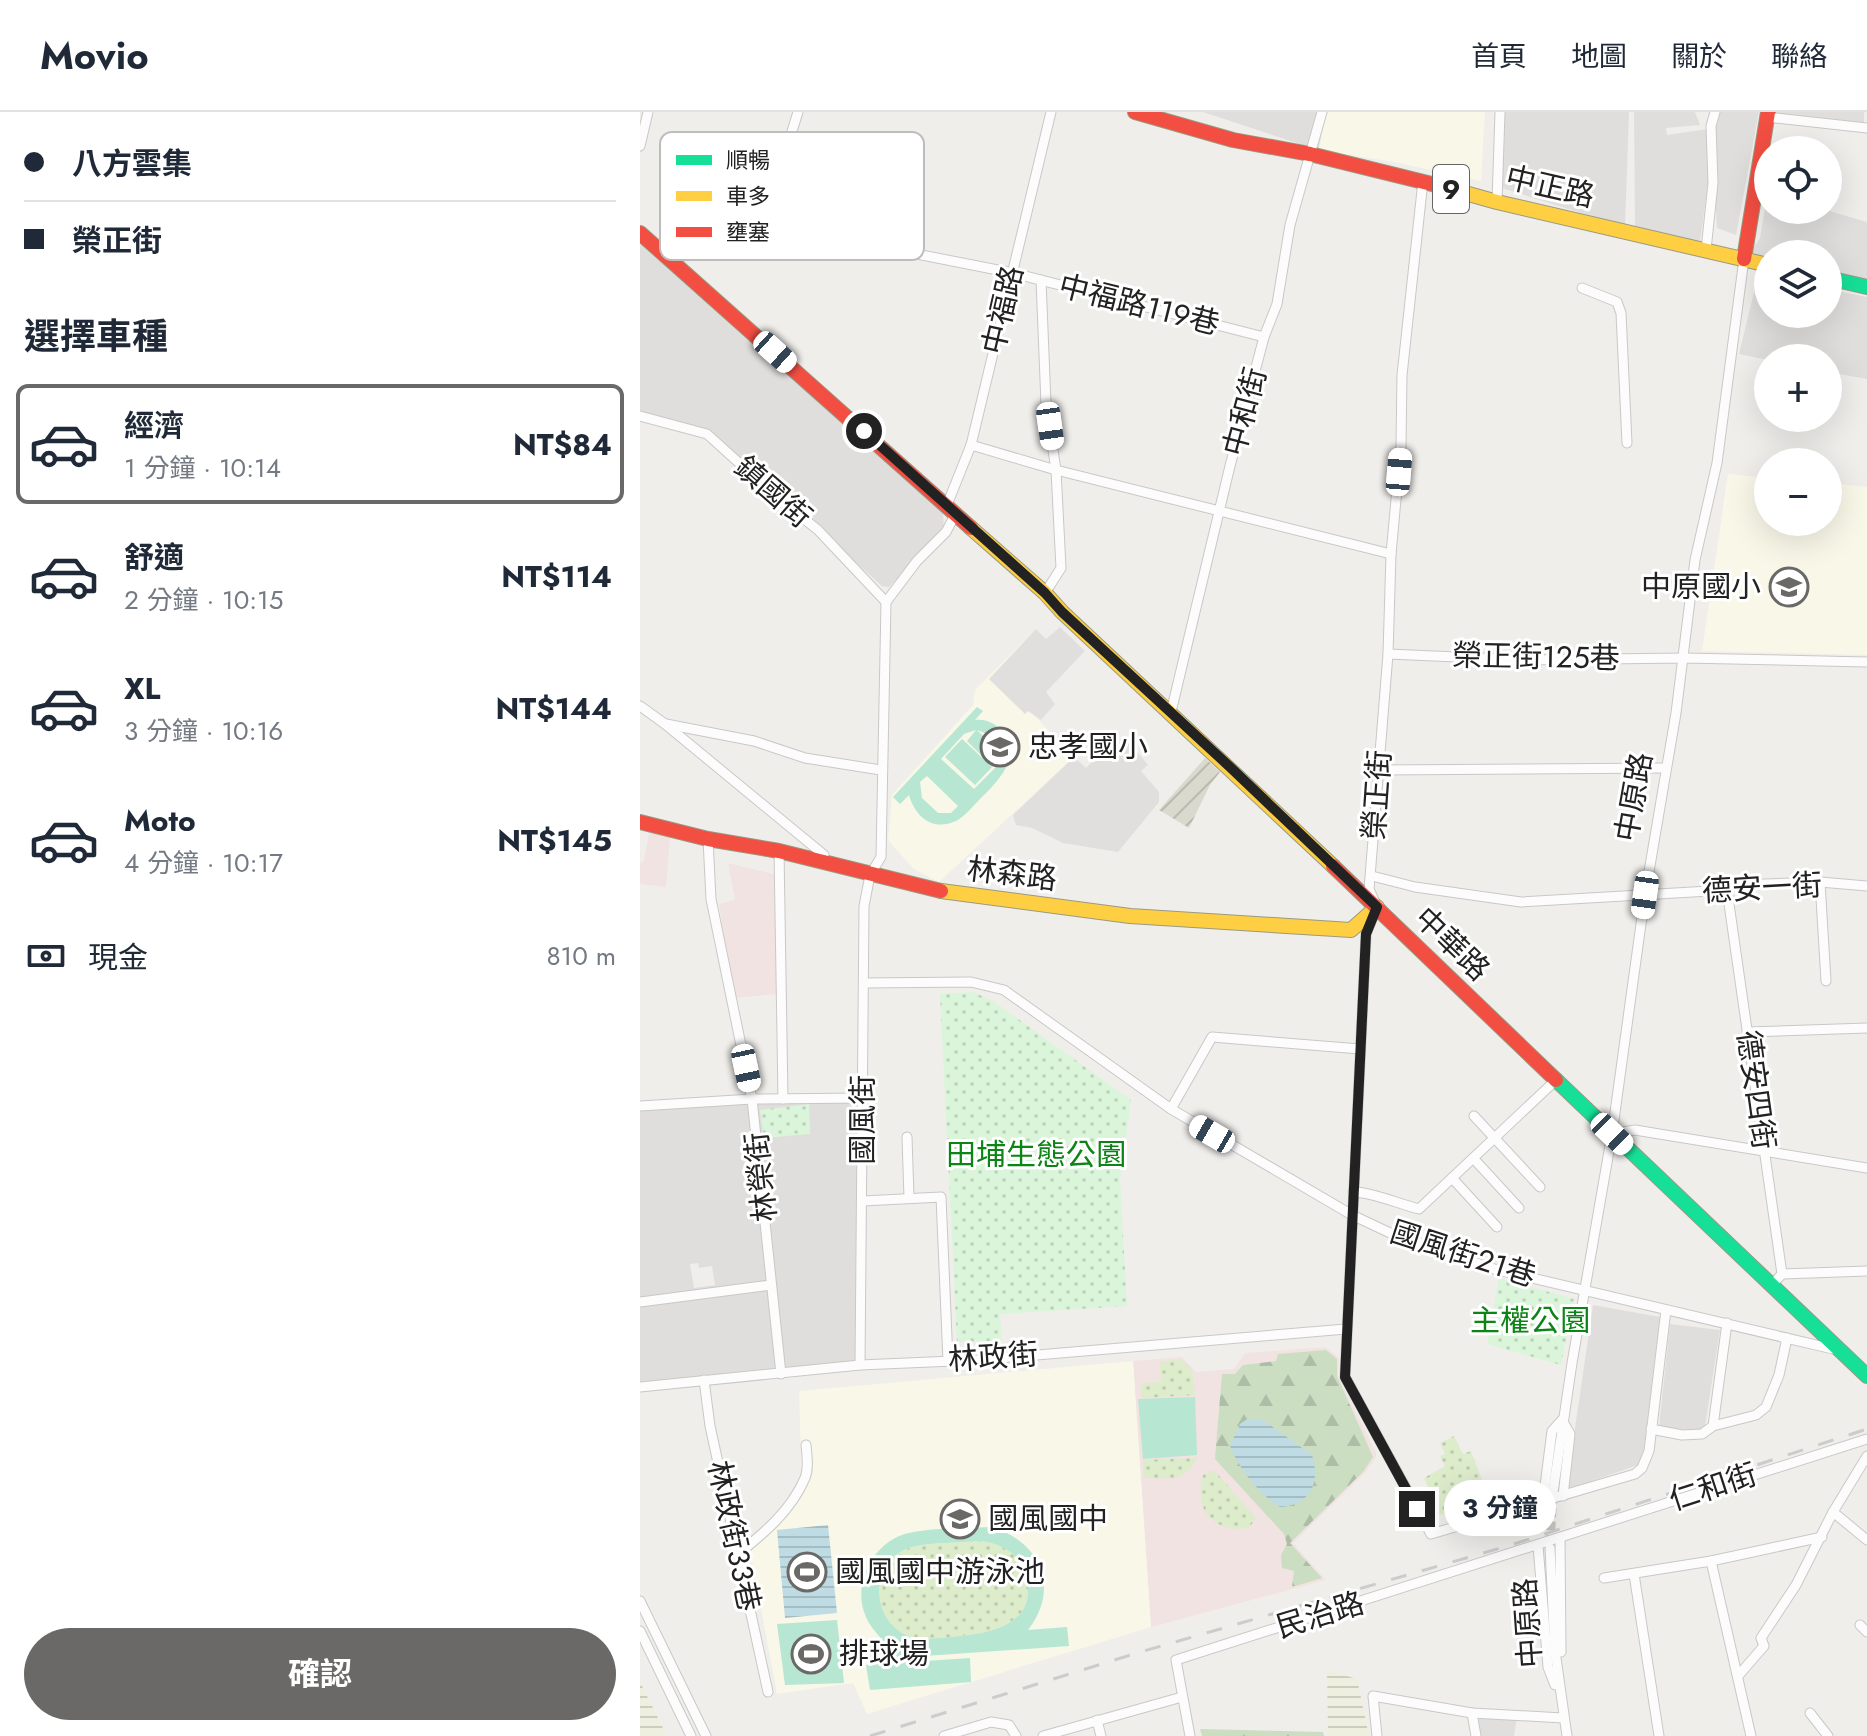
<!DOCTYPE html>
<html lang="zh-TW">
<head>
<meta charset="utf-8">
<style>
  :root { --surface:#fff; --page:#f2f2f3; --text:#1f2937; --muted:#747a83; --line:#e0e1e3; --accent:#6a6968 }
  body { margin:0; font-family:Jost,"Noto Sans TC",sans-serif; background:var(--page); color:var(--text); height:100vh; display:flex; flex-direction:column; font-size:30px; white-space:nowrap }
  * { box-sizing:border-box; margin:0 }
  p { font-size:26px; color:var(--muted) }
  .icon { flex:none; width:44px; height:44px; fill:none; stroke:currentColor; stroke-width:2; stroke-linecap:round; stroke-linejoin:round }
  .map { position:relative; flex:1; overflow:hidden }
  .drawer { display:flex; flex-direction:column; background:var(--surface); width:640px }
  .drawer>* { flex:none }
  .top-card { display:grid; align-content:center; height:176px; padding:0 24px; background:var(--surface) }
  .tools { position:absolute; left:1114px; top:24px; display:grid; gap:16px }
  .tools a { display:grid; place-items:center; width:88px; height:88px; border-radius:50%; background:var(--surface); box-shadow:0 8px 32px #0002; font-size:40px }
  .end { position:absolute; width:36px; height:36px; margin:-18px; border:10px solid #222; background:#fff; box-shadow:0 0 0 4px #fff }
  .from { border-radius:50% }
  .bubble { position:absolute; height:56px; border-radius:28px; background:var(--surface); box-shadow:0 8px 32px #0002; font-size:26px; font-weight:700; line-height:56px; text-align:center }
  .car { position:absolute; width:24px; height:48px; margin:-24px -12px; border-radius:10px; box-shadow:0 0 6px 2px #0007; background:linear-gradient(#fff 24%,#345 0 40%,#fff 0 76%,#345 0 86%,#fff 0) }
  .top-card b { display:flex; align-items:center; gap:28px; height:76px; font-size:30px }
  .top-card b+b { border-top:2px solid var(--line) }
  .top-card i { width:20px; height:20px; background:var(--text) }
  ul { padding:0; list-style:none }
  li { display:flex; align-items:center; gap:24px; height:120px; margin:0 16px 12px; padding:0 8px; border:4px solid transparent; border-radius:12px }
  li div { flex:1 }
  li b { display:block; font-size:30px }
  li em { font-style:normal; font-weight:700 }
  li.selected { border-color:var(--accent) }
  li>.icon { width:72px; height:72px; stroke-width:1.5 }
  h2 { padding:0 24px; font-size:36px; line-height:96px }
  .pay { display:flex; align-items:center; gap:20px; height:88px; padding:0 24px; font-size:30px }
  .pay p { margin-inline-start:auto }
  .primary-button { display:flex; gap:16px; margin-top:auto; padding:16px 24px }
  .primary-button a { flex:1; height:92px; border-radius:48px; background:var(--accent); color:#fff; font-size:32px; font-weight:700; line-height:92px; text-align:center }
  header { display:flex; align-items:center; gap:48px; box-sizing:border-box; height:112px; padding:0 40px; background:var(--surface); border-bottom:2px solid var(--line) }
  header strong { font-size:38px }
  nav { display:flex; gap:44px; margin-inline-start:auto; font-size:28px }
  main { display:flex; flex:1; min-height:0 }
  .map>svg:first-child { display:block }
  .residential { fill:#dfdedc; fill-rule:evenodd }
  .commercial { fill:#f1e3e1 }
  .education { fill:#f8f7e8 }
  .construction { fill:url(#construction-furrows) }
  .farmland { fill:url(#farmland-rules) }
  .grass { fill:url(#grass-dots) }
  .forest { fill:url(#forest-firs) }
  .park { fill:url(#park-dots) }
  .pitch { fill:#b7e6d2; fill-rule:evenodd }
  .parking { fill:#e0dfde }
  .water { fill:url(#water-rules) }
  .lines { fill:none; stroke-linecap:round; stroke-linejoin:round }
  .street-tunnel { stroke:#c7c5c3; stroke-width:9; stroke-dasharray:9 4.5; stroke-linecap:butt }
  .street-casing { stroke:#c9c8c7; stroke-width:11 }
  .fast-casing { stroke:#999a82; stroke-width:16 }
  .slow-casing { stroke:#999a82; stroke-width:16 }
  .jam-casing { stroke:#999a82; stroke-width:16 }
  .street { stroke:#fdfcfc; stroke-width:9 }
  .fast { stroke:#16e098; stroke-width:14 }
  .slow { stroke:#ffcf43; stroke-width:14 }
  .jam { stroke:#f24e42; stroke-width:14 }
  .rail { stroke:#ccc; stroke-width:3; stroke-dasharray:16 16; stroke-linecap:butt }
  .route { stroke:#222; stroke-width:10 }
  .labels { text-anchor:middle; stroke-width:6; stroke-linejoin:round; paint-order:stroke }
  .shield { fill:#fff; stroke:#646464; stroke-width:2 }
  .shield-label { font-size:28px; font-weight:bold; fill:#222 }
  .street-label { font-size:30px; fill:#222; stroke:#fff }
  .poi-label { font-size:30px; fill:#222; stroke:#fff; text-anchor:start }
  .park-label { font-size:30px; fill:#0c8416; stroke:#fff }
  .key { fill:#fff; stroke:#bdbdbd; stroke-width:2 }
  .key-label { font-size:22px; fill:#222 }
</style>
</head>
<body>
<header>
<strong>Movio</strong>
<nav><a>首頁</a><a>地圖</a><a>關於</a><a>聯絡</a></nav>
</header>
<main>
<section class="drawer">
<div class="top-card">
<b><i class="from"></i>八方雲集</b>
<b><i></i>榮正街</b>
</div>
<h2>選擇車種</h2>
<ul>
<li class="selected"><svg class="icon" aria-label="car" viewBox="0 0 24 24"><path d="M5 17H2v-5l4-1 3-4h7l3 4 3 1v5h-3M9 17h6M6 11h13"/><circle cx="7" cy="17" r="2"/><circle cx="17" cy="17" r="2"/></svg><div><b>經濟</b><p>1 分鐘 · 10:14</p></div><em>NT$84</em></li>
<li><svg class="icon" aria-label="car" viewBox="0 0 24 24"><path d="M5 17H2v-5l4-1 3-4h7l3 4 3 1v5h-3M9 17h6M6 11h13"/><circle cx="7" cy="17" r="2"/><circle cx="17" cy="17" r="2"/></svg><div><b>舒適</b><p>2 分鐘 · 10:15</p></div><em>NT$114</em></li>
<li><svg class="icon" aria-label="car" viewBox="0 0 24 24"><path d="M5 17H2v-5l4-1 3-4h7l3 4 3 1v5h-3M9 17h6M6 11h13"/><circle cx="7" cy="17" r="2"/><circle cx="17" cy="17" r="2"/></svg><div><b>XL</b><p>3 分鐘 · 10:16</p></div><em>NT$144</em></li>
<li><svg class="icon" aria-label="car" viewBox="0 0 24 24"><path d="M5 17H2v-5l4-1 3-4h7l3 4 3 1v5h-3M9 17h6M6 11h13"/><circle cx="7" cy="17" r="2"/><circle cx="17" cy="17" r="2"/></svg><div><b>Moto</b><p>4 分鐘 · 10:17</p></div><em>NT$145</em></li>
</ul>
<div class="pay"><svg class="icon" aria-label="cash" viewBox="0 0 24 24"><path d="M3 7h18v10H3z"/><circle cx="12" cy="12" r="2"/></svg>現金<p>810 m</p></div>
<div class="primary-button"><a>確認</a></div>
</section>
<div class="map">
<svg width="1227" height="1624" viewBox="0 0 1227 1624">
  <defs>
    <pattern id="construction-furrows" width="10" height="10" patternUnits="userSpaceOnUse" patternTransform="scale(2)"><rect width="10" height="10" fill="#d9d9cd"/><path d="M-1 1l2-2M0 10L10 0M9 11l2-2" fill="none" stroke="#babab0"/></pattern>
    <pattern id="farmland-rules" width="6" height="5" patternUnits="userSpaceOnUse" patternTransform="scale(2)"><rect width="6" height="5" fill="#efefdf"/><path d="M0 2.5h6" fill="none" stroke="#cdcdbf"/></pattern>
    <pattern id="grass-dots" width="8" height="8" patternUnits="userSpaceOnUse" patternTransform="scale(2)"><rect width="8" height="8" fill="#ddeccb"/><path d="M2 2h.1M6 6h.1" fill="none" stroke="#bdcaae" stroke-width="1.8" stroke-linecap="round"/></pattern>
    <pattern id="forest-firs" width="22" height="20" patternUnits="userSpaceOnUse" patternTransform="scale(2)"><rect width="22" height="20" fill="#cbdec1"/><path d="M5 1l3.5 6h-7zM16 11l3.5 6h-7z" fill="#aebea6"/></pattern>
    <pattern id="park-dots" width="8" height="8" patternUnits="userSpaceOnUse" patternTransform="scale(2)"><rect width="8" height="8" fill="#daf5da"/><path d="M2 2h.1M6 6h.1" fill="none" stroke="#bbd2bb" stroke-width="1.8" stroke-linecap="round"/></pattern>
    <pattern id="water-rules" width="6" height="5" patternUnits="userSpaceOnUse" patternTransform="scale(2)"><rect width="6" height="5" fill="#bfdbe3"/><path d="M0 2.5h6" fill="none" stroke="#a4bcc2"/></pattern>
  </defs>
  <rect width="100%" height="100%" fill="#f0eeeb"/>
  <g class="residential">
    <polygon points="563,0 686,0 678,38"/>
    <polygon points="863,0 989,0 985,115 862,76"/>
    <polygon points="994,0 1055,0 1060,13 1026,16 1027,23 1068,17 1070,76 1067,78 1060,130 995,114"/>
    <polygon points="1073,0 1119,0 1096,123 1077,116 1071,16"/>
    <polygon points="1132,0 1224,0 1224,13 1132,3"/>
    <polygon points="1128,78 1128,98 1186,98 1227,110 1227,170 1188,162 1188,142 1128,142 1128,148 1112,143 1112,138 1120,126"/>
    <polygon points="0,132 303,401 304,418 249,475 242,474 70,319 0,300"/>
    <polygon points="1118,164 1128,166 1128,202 1188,202 1188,177 1227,185 1227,267 1188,260 1188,246 1128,248 1099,242"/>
    <path d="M217,985L215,1249L0,1271V998ZM58,1151L59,1156L72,1154L75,1173L54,1176L50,1152Z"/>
    <polygon points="953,1193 1020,1205 1003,1344 998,1353 926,1378"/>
    <polygon points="1030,1212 1080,1218 1065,1314 1057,1319 1019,1315"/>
  </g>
  <g class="commercial">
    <polygon points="9,721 30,725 26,775 0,772 0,751 4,749"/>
    <polygon points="88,751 137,763 137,882 93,886 79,792 95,788"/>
    <polygon points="686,1235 699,1246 698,1264 736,1340 736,1345 725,1361 653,1431 686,1468 511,1515 493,1249 542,1245 556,1260 594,1257 605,1241"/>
  </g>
  <g class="education">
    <polygon points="686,0 845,0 841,69 754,50 679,38"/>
    <polygon points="1088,362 1128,366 1128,410 1188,410 1188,371 1227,375 1227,543 1062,539"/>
    <polygon points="420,515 445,539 386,595 434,645 299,770 274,757 248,728 252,683 333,593 335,578 396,517 406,527"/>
    <polygon points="493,1249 511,1515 227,1602 213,1571 137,1582 110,1438 162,1375 159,1279"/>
  </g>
  <polygon class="construction" points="565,646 580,660 570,673 549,716 519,698"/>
  <g class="farmland">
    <polygon points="687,1558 717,1567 729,1624 688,1624"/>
    <polygon points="0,1570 27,1624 0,1624"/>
  </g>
  <g class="grass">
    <polygon points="541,1247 552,1258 555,1283 502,1286 501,1271 521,1270 520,1250"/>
    <polygon points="814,1324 823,1342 831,1339 849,1386 800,1403 784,1366 805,1354 800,1344 805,1342 800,1331"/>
    <path d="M557,1346C544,1372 529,1366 504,1366L503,1348Z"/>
    <path d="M574,1358L616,1406L609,1416C573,1421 553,1398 563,1363Z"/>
    <path d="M339,1429C362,1431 383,1443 387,1468C396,1516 344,1522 311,1525C297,1526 282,1529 268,1524C229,1507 229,1447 272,1435C293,1430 318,1431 339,1429Z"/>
  </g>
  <g class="forest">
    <polygon points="686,1238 697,1247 697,1264 733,1345 723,1360 650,1431 682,1466 652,1475 654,1459 642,1456 641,1443 647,1432 644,1422 575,1347 582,1262 595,1262 603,1253 636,1249 638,1242"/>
    <polygon points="560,1617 683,1620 684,1624 562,1624"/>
  </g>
  <g class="park">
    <polygon points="333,880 353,889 491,988 480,1068 487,1194 360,1202 362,1229 317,1230 300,882"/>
    <polygon points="169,992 170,1022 124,1026 120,998"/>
    <polygon points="859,1166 934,1187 921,1253 847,1232"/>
  </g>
  <g class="pitch">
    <path d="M337,595L343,599L335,608C347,607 354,611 362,619C385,644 356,671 339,688C332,695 324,705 316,709C292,720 275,704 269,683L260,692L253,685ZM336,618L327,629L348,650L358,639L337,618L350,623L360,640L357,654L334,677L301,647L324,622ZM287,664L318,694L311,701H298L282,686L280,670Z"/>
    <polygon points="322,627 352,655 335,673 305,645"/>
    <polygon points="555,1285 557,1343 503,1347 498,1287"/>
    <path d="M350,1415C400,1428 421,1476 388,1518L427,1515L429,1534L213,1549L211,1532L244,1530C238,1522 230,1515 226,1505C212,1474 231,1434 262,1423C286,1415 324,1417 350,1415ZM339,1429C362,1431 383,1443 387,1468C396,1516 344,1522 311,1525C297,1526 282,1529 268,1524C229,1507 229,1447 272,1435C292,1430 318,1431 339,1429Z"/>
    <polygon points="197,1508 204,1571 145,1573 137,1512"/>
    <polygon points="330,1546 331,1570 230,1578 226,1553"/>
  </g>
  <g class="parking">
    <polygon points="420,515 445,539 406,580 415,592 401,608 388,599 385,602 349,567 396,517 406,527"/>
    <polygon points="488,629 508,653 501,659 519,680 519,690 478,740 423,731 392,716 376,713 373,703 434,645 446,656 461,641 469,648"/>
    <polygon points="833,1602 877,1605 874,1624 838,1624"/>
  </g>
  <g class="water">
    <path d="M607,1307L623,1308L672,1343C681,1371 670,1393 640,1395C619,1382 599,1357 590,1334L600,1312Z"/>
    <polygon points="188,1413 197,1501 145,1506 137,1418"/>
  </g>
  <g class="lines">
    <polyline class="street-tunnel" points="910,1432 913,1380"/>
    <defs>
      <g id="street">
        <polyline points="158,0 129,93 128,103 135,114 373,161 624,225"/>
        <polyline points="1127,5 1227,16"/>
        <polyline points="0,34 8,0"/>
        <polyline points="783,69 762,263 761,333 751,442 748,542 729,777 737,795 726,822 705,1265 791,1422 995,1362 1002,1356 1009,1339 1026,1198"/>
        <polyline points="857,90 860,0"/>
        <polyline points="1066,138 1073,71 1071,14 1075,0"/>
        <polyline points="401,168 406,292 416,358 421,456 405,481"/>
        <polyline points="942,176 977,190 981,201 987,331"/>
        <polyline points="0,304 67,322 140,388 178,418 246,490"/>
        <polyline points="331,333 416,358 751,442"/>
        <polyline points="307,393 331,333 411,0"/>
        <polyline points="748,542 885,548 1044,546 1227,550"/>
        <polyline points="0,594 25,612 184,743 185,752"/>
        <polyline points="531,600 590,354 624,225 637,192 650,113 682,0"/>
        <polyline points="26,612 114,629 165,646 241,658"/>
        <polyline points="739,658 1025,656"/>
        <polyline points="68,727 71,787 112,987 141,1262"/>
        <polyline points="139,739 143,987"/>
        <polyline points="732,764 775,775 881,790 1087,778 1095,773 1180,770 1227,774"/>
        <polyline points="1180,770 1186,869"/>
        <polyline points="1087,778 1142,1162 1131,1174"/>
        <polyline points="224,871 331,870 364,878 531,997 712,1103 748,1120 854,1157 1193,1237"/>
        <polyline points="1107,920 1227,916"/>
        <polyline points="0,994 112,987 224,986"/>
        <polyline points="531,997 572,925 720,937"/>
        <polyline points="834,1004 900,1075"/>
        <polyline points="972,1022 995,1018 1227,1056"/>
        <polyline points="267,1025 269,1086"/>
        <polyline points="834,1047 879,1096"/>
        <polyline points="812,1066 857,1115"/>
        <path d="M713,1080C732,1080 759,1092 779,1097L915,969"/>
        <polyline points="223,1089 301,1085 308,1249"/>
        <polyline points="1142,1162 1227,1159"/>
        <polyline points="0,1190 131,1173"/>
        <polyline points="220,1253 224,794 230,763 241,745 246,490 277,449 306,420 316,401"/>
        <polyline points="64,1268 70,1314 128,1580"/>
        <polyline points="0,1275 220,1253 337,1248 706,1217"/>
        <polyline points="1073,1314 1087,1211"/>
        <polyline points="1011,1317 1042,1323 1062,1322 1073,1314 1116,1303 1126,1295 1139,1263 1147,1226"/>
        <polyline points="913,1380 932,1251 972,1022 1005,783 1036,601 1055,448 1077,351 1104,147"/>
        <polyline points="903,1389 912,1319 922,1308 930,1322 923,1384"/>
        <polyline points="1193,1400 1227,1428"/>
        <polyline points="920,1426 921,1540"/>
        <polyline points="898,1434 908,1555 915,1573"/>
        <polyline points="910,1436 915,1539 927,1624"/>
        <path d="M97,1443C124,1421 151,1399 165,1366C169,1356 167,1344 166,1333"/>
        <polyline points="1071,1449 1111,1624"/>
        <polyline points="994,1462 1019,1624"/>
        <polyline points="964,1466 1071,1449 1182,1425"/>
        <polyline points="0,1489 66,1624"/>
        <polyline points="1220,1513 1227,1520"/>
        <polyline points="0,1519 51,1624"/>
        <polyline points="1098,1564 1124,1534 1121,1526 1156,1473 1193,1400 1227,1344"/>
        <polyline points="832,1601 836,1624"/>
        <polyline points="1170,1601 1188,1624"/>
        <polyline points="457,1608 461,1624"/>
        <polyline points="304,1624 351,1610 369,1613 376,1624"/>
        <polyline points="403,1624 542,1585"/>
        <polyline points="550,1624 536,1548 1227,1327"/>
        <polyline points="737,1624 733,1584 832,1601 923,1606"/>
      </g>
      <g id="fast">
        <polyline points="1188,166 1227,175"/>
        <polyline points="916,968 1227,1264"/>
      </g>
      <g id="slow">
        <polyline points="800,74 857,90 1128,153"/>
        <polyline points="331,416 405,481 422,500 693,754"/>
        <polyline points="301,779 490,804 711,818 737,795"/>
      </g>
      <g id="jam">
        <polyline points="495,0 593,28 670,42 800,74"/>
        <polyline points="0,121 331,416"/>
        <polyline points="1104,147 1128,0"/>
        <polyline points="0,710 68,727 139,739 301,779"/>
        <polyline points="693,754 916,968"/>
      </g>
    </defs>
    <use href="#street" class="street-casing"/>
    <use href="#fast" class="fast-casing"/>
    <use href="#slow" class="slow-casing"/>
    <use href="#jam" class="jam-casing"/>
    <use href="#street" class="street"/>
    <use href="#fast" class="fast"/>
    <use href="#slow" class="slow"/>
    <use href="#jam" class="jam"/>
    <polyline class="rail" points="230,1624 497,1541 871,1433 1227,1317"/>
  </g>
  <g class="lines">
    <polyline class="route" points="224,319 405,481 422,500 590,655 737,795 726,822 705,1265 777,1397"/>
  </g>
  <defs>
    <symbol id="school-ring" viewBox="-11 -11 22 22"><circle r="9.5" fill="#fff" stroke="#6a6968" stroke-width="1.5"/><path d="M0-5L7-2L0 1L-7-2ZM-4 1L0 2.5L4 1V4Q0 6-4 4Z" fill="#6a6968"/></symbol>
    <symbol id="stadium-ring" viewBox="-11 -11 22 22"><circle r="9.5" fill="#fff" stroke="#6a6968" stroke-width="1.5"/><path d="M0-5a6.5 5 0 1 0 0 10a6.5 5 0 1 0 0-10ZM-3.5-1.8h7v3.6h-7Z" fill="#6a6968"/></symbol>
  </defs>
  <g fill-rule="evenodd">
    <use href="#school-ring" x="1127" y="453" width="44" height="44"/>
    <use href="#school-ring" x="338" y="613" width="44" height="44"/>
    <use href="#school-ring" x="298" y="1385" width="44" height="44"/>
    <use href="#stadium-ring" x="145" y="1438" width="44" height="44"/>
    <use href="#stadium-ring" x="149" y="1520" width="44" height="44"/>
  </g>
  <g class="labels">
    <rect class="shield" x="793" y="53" width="36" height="48" rx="6"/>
    <g class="shield-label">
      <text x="811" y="87">9</text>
    </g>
    <g class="street-label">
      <text transform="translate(910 75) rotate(13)" y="10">中正路</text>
      <text transform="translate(499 193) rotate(14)" y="10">中福路119巷</text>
      <text transform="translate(363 198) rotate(-77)" y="10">中福路</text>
      <text transform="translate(605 300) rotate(-75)" y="10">中和街</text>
      <text transform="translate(133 380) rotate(41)" y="10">鎮國街</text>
      <text transform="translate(896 545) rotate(1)" y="10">榮正街125巷</text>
      <text transform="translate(737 683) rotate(-86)" y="10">榮正街</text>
      <text transform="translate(994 685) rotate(-80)" y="10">中原路</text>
      <text transform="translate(372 762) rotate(7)" y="10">林森路</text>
      <text transform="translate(1122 776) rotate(-3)" y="10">德安一街</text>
      <text transform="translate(812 832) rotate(44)" y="10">中華路</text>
      <text transform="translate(1116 978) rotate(82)" y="10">德安四街</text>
      <text transform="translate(223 1008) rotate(-90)" y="10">國風街</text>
      <text transform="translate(121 1065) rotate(-96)" y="10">林榮街</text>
      <text transform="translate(823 1142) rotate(18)" y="10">國風街21巷</text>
      <text transform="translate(353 1245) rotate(-4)" y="10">林政街</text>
      <text transform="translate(1073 1375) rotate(-18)" y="10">仁和街</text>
      <text transform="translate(94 1424) rotate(78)" y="10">林政街33巷</text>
      <text transform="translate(680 1503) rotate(-17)" y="10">民治路</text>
      <text transform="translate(888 1511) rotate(-94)" y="10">中原路</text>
    </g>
    <g class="poi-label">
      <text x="1121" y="485" text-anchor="end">中原國小</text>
      <text x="388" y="645">忠孝國小</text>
      <text x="348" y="1417">國風國中</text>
      <text x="195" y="1470">國風國中游泳池</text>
      <text x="199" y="1552">排球場</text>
    </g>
    <g class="park-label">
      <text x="396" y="1053">田埔生態公園</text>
      <text x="890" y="1219">主權公園</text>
    </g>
  </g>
  <rect x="20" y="20" width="264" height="128" rx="12" class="key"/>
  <rect x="36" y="43" width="36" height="10" fill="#16e098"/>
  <rect x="36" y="79" width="36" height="10" fill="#ffcf43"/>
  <rect x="36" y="115" width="36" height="10" fill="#f24e42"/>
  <g class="key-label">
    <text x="86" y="56">順暢</text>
    <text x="86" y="92">車多</text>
    <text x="86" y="128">壅塞</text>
  </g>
</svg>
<div class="tools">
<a><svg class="icon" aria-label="locate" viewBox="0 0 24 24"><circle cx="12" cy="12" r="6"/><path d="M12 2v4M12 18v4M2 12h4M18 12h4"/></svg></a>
<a><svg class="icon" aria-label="layers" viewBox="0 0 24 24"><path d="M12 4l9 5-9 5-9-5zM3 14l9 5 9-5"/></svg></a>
<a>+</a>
<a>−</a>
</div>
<i class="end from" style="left:224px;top:319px"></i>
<i class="end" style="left:777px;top:1397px"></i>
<div class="bubble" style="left:804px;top:1368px;width:112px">3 分鐘</div>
<i class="car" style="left:135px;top:240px;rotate:132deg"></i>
<i class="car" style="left:410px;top:314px;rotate:172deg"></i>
<i class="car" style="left:759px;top:360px;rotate:5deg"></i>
<i class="car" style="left:1005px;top:783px;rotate:188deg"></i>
<i class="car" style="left:106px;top:956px;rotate:168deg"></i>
<i class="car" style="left:572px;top:1022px;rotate:300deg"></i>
<i class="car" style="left:972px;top:1022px;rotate:134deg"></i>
</div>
</main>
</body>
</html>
